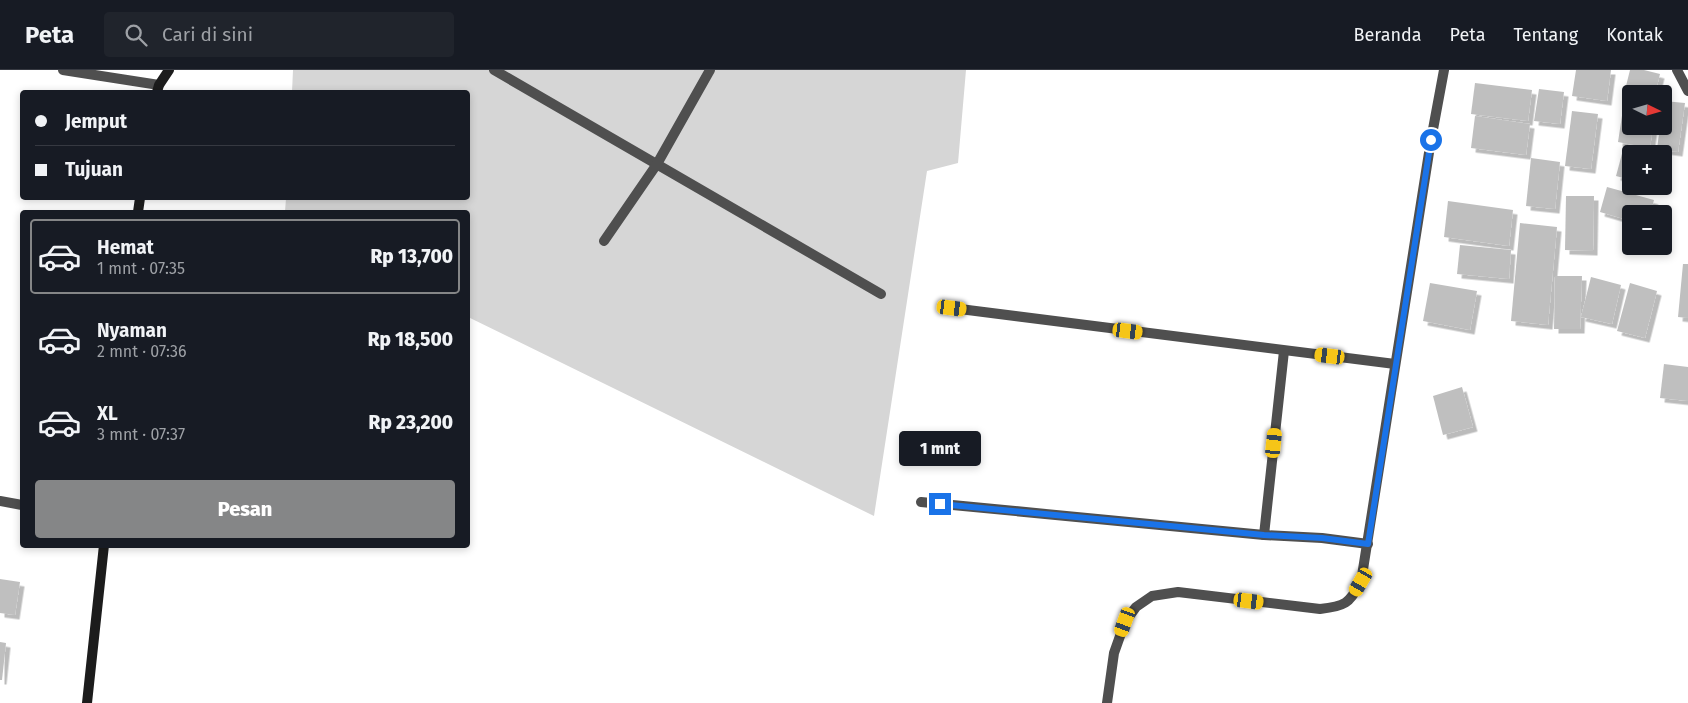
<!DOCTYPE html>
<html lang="id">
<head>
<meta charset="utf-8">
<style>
  :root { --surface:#171b24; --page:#20242c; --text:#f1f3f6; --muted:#9ea1a6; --line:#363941; --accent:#858687 }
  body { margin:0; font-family:"Fira Sans",sans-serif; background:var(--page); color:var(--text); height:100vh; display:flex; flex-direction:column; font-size:19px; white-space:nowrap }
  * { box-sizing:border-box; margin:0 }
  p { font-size:16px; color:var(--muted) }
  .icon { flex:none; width:28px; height:28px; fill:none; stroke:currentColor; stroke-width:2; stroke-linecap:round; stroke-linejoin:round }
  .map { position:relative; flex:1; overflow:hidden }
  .sheet { position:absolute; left:20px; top:140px; width:450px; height:338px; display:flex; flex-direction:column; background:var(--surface); border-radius:5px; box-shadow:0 2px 8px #0003 }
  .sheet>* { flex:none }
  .guide { position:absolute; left:20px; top:20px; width:450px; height:110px; border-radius:5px; box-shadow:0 2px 8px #0003; display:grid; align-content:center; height:110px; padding:0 15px; background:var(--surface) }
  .needle { width:32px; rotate:95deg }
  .tools { position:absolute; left:1622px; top:15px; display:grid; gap:10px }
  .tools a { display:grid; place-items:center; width:50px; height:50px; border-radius:5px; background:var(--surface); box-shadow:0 2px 8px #0003; font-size:25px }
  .end { position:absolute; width:22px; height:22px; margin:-11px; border:6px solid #1a73e8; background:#fff; box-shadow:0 0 0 2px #fff }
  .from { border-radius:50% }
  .bubble { position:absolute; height:35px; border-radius:5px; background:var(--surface); box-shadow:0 2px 8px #0003; font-size:16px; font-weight:800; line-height:35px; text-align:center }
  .car { position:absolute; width:15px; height:30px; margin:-15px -8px; border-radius:6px; box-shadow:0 0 4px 1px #0007; background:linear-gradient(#f5c518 24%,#345 0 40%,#f5c518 0 76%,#345 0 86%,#f5c518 0) }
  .guide b { display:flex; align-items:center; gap:18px; height:48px; font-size:19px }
  .guide b+b { border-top:1px solid var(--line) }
  .guide i { width:12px; height:12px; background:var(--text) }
  ul { padding:9px 0 0; list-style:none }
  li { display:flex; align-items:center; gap:15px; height:75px; margin:0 10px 8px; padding:0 5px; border:2px solid transparent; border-radius:5px }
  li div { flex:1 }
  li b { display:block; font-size:19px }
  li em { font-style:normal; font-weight:800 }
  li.active { border-color:var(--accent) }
  li>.icon { width:45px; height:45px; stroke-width:1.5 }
  .cta { display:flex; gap:10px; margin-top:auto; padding:10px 15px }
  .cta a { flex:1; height:58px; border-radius:5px; background:var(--accent); color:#fff; font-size:20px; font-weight:800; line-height:58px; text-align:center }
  header { display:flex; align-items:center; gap:30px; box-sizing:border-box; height:70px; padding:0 25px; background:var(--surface); border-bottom:1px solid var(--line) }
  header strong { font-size:24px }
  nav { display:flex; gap:28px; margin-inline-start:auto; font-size:18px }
  .search { width:350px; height:45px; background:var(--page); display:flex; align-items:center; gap:12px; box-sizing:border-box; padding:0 18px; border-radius:5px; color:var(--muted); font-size:19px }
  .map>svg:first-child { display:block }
  .green { fill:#d6d6d6 }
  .building { fill:#bfbfbf; filter:url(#shadow) }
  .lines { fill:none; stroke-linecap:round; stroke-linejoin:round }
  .lane { stroke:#4f4f4f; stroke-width:10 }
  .street { stroke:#4f4f4f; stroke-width:10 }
  .secondary { stroke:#1c1c1c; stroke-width:10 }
  .route { stroke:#1a73e8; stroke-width:6 }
</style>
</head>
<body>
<header>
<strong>Peta</strong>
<div class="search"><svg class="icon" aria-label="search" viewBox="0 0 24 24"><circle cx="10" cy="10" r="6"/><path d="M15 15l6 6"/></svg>Cari di sini</div>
<nav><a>Beranda</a><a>Peta</a><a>Tentang</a><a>Kontak</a></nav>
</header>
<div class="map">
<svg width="1688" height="633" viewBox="0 0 1688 633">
  <defs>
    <filter id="shadow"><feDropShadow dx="4.5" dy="4.5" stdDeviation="0" flood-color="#0004"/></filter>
  </defs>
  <rect width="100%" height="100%" fill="#fff"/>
  <polygon class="green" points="293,0 966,0 958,93 927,101 874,446 468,247 468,142 285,142 286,128 468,128 468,22 292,22"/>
  <g class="building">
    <polygon points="1576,0 1611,0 1607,31 1572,26"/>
    <polygon points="1630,0 1644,0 1660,4 1655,24 1631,24 1631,30 1623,28"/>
    <polygon points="1475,13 1532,20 1528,51 1471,44"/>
    <polygon points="1539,19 1564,22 1560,54 1534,51"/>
    <polygon points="1664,31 1685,33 1678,82 1657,79 1660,56 1664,56"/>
    <polygon points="1623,39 1631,40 1631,56 1653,56 1650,78 1618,72"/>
    <polygon points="1572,41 1598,44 1591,99 1565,96"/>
    <polygon points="1475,46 1530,54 1526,85 1471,78"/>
    <polygon points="1623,80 1631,83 1631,110 1616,106"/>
    <polygon points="1531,88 1560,92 1555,139 1526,136"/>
    <polygon points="1607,117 1654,130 1650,144 1631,144 1631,151 1600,142"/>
    <polygon points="1566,126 1594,126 1593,181 1565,180"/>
    <polygon points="1448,131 1513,140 1509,176 1444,167"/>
    <polygon points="1520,153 1557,157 1548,255 1511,251"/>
    <polygon points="1460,175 1511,180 1509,209 1457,204"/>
    <polygon points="1683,194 1688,194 1688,248 1678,247"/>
    <polygon points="1555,206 1582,206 1580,259 1554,259"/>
    <polygon points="1591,207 1621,215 1612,254 1581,247"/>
    <polygon points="1430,213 1477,221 1470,260 1423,251"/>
    <polygon points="1630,213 1657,221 1645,268 1617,261"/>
    <polygon points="1664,294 1688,297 1688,331 1660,328"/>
    <polygon points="1462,317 1473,357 1443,365 1433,326"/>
    <polygon points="0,509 20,512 15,545 0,543"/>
    <polygon points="0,572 6,573 2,610 0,610"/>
  </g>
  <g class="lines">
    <g class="lane">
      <polyline points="63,0 159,15"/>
      <polyline points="494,0 881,224"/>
      <polyline points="604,171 657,94 710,0"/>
      <polyline points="952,238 1395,294"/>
      <polyline points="921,432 1264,465 1322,468 1368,474"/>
      <polyline points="1264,465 1284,281"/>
    </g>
    <g class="street">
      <polyline points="1677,0 1688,21"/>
      <polyline points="0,431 22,435"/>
      <path d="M1107,633L1114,583L1125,552L1136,537L1152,526L1178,522L1320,539C1345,536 1349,534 1361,512L1431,70L1444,0"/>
    </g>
    <g class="secondary">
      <polyline points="157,22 159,15 169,0"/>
      <polyline points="138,142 140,128"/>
      <polyline points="87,633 104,475"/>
    </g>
  </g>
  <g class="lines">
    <polyline class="route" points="940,434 1264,465 1322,468 1368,474 1431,70"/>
  </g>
</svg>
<div class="tools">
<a><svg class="needle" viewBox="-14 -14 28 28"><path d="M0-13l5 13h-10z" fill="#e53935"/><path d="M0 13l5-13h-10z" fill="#9ea1a6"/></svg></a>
<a>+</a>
<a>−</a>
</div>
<i class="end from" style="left:1431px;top:70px"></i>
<i class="end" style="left:940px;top:434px"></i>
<div class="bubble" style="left:899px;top:361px;width:82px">1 mnt</div>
<i class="car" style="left:952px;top:238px;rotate:97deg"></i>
<i class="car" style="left:1128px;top:261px;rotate:97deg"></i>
<i class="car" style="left:1330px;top:286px;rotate:277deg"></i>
<i class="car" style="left:1274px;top:373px;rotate:6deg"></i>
<i class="car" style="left:1361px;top:512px;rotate:210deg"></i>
<i class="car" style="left:1249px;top:531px;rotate:97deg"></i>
<i class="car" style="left:1125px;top:552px;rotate:200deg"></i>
<div class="guide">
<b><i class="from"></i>Jemput</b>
<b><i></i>Tujuan</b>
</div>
<section class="sheet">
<ul>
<li class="active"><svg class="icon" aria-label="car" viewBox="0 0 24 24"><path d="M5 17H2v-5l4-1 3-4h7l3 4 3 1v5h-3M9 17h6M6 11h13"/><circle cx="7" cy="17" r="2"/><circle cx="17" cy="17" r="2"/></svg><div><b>Hemat</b><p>1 mnt · 07:35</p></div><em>Rp 13,700</em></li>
<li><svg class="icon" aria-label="car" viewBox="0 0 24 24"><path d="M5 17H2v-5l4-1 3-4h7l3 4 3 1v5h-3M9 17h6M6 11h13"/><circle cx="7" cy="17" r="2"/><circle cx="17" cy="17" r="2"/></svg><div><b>Nyaman</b><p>2 mnt · 07:36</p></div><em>Rp 18,500</em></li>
<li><svg class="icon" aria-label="car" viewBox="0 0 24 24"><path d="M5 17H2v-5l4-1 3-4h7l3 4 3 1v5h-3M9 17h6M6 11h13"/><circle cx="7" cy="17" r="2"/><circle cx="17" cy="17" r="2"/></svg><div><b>XL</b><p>3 mnt · 07:37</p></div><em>Rp 23,200</em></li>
</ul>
<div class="cta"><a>Pesan</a></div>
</section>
</div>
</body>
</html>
